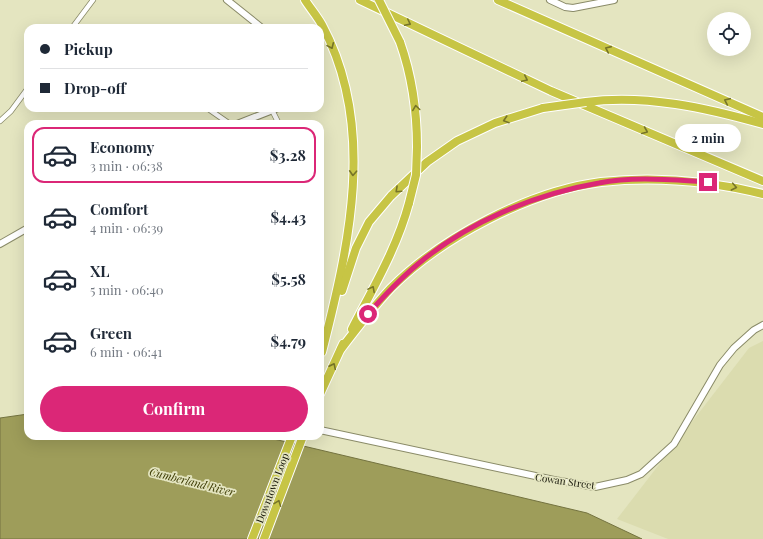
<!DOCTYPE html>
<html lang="en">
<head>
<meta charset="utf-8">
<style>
  :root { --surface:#fff; --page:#f2f2f3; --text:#1f2937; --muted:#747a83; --line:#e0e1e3; --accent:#db2777 }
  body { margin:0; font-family:"Playfair Display",serif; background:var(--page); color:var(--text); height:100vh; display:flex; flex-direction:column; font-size:15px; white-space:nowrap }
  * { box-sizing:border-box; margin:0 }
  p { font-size:13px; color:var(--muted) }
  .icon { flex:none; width:22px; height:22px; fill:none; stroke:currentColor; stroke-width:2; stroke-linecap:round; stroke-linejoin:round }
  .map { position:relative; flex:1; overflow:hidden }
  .panel { position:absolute; left:24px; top:120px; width:300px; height:320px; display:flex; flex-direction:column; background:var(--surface); border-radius:12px; box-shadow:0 4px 16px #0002 }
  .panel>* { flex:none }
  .top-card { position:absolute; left:24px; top:24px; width:300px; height:88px; border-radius:12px; box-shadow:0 4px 16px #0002; display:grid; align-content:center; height:88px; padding:0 16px; background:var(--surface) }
  .tools { position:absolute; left:707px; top:12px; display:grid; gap:8px }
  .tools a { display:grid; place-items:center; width:44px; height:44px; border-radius:50%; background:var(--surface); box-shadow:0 4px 16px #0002; font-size:20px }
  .end { position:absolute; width:18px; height:18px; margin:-9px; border:5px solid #db2777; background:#fff; box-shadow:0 0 0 2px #fff }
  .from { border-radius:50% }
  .bubble { position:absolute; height:28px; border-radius:14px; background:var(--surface); box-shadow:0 4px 16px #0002; font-size:13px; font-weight:700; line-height:28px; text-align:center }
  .top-card b { display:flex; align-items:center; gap:14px; height:38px; font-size:15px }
  .top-card b+b { border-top:1px solid var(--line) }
  .top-card i { width:10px; height:10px; background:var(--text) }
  ul { padding:7px 0 0; list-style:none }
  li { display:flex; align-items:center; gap:12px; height:56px; margin:0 8px 6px; padding:0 8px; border:2px solid transparent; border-radius:12px }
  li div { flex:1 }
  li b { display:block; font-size:15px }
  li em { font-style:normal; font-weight:700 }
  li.current { border-color:var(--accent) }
  li>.icon { width:36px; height:36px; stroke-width:1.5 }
  .button { display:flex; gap:8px; margin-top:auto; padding:8px 16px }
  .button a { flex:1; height:46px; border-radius:24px; background:var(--accent); color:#fff; font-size:16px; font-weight:700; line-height:46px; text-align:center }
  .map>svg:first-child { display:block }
  .built { fill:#dbdcaf }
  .water { fill:#9e9d5a; stroke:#747340 }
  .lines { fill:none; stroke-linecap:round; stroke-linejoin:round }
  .street-casing { stroke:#8a8b68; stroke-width:6 }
  .secondary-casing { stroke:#8a8b68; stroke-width:8 }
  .highway-casing { stroke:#fff; stroke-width:10 }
  .street { stroke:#fff; stroke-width:4.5 }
  .secondary { stroke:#fff; stroke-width:6 }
  .highway { stroke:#c7c545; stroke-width:8 }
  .highway-bridge-casing { stroke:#fff; stroke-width:10; stroke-linecap:butt }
  .highway-bridge { stroke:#c7c545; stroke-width:8 }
  .oneway { stroke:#767428 }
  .route { stroke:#db2777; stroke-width:5 }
  .labels { text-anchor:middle; stroke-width:3.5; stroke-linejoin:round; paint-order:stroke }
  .street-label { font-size:10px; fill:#121205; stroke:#e4e5c0 }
  .water-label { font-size:11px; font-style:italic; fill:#3b3a02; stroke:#e4e5c0 }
</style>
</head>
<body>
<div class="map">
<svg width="763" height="539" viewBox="0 0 763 539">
  <rect width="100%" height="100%" fill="#e4e5c0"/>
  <polygon class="built" points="763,341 763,539 668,539 617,519 749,348"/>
  <polygon class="water" points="28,414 28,436 261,436 587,513 642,539 0,539 0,418"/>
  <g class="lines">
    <defs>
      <g id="street">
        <polyline points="72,28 93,0"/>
        <polyline points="207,108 230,124"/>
        <polyline points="272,110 279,124"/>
        <polyline points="0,121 11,111 28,88"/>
      </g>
      <g id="secondary">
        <polyline points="227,0 262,28"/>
        <polyline points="550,0 565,7 573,8 614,0"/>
        <polyline points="237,124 278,108"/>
        <polyline points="0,244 28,228"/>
        <polyline points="320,430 554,480 595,487 627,480 641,474 674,444 720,365 734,348 754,330 763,325"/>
      </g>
      <g id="highway">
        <path d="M305,0C310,8 317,16 322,25C377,127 349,246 322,352"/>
        <polyline points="360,0 551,91 763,181"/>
        <polyline points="498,0 763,117"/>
        <path d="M400,42C412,76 417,110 417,147"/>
        <path d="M586,102C645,94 707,108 763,124"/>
        <polyline points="342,291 356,248 369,222 391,196 427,162 457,141 495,123 543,108"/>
        <path d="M352,329C373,288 397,248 409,203"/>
        <path d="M341,349C357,328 373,307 391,288C442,237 530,191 601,182C656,176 710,181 763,194"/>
        <polyline points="320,394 343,344"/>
        <polyline points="252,539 292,436"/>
        <polyline points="264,539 303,436"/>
      </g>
    </defs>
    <use href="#street" class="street-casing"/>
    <use href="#secondary" class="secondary-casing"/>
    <use href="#highway" class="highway-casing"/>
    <use href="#street" class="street"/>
    <use href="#secondary" class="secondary"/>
    <use href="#highway" class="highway"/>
    <defs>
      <g id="highway-bridge">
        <polyline points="379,0 400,42"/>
        <polyline points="543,108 586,102"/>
        <polyline points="409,203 416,175 417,147"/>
      </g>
    </defs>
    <use href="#highway-bridge" class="highway-bridge-casing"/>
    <use href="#highway-bridge" class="highway-bridge"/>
  </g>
  <defs><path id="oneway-chevron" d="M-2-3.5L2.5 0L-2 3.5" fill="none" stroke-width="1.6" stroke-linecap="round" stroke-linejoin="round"/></defs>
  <g class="oneway">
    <use href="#oneway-chevron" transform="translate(408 23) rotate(26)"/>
    <use href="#oneway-chevron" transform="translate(331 46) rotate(66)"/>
    <use href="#oneway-chevron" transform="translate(608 49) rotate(-156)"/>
    <use href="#oneway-chevron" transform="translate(525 79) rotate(25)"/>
    <use href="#oneway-chevron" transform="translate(727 101) rotate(-156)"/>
    <use href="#oneway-chevron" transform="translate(416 108) rotate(-98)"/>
    <use href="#oneway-chevron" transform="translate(506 120) rotate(162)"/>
    <use href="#oneway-chevron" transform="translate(645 131) rotate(23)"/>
    <use href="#oneway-chevron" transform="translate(353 173) rotate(93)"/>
    <use href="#oneway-chevron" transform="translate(734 187) rotate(11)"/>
    <use href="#oneway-chevron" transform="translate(398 190) rotate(137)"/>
    <use href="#oneway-chevron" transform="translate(372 289) rotate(-62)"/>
    <use href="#oneway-chevron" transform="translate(333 366) rotate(-64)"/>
    <use href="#oneway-chevron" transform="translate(278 503) rotate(-69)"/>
  </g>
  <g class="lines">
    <path class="route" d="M368,314C384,296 400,279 418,264C468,222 535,194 599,183C634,176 672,180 708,182"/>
  </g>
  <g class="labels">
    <g class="street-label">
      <text transform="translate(565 481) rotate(8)" y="4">Cowan Street</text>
      <text transform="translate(272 488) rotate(-69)" y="4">Downtown Loop</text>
    </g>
    <g class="water-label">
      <text transform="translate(192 482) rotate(14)" y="4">Cumberland River</text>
    </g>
  </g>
</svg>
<div class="tools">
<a><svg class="icon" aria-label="locate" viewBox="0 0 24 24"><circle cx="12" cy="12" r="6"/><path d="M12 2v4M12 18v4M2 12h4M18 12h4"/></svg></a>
</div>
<i class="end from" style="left:368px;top:314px"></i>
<i class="end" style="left:708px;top:182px"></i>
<div class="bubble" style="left:675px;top:124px;width:66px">2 min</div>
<div class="top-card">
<b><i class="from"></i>Pickup</b>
<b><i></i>Drop-off</b>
</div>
<section class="panel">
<ul>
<li class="current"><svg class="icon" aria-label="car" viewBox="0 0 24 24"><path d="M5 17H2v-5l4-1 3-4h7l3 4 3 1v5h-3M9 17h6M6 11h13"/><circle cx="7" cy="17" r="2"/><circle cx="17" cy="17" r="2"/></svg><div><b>Economy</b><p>3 min · 06:38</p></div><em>$3.28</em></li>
<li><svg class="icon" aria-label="car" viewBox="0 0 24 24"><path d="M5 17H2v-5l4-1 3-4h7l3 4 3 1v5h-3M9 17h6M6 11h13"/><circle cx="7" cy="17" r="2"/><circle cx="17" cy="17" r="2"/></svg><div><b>Comfort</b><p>4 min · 06:39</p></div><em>$4.43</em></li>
<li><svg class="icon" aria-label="car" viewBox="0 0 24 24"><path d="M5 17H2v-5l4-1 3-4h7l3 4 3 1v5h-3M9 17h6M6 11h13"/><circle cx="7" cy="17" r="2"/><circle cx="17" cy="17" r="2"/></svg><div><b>XL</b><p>5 min · 06:40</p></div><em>$5.58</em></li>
<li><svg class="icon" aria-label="car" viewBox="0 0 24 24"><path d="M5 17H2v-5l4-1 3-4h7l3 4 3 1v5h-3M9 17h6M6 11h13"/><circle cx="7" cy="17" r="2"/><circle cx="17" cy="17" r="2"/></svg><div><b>Green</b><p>6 min · 06:41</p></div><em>$4.79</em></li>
</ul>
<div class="button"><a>Confirm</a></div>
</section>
</div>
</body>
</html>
